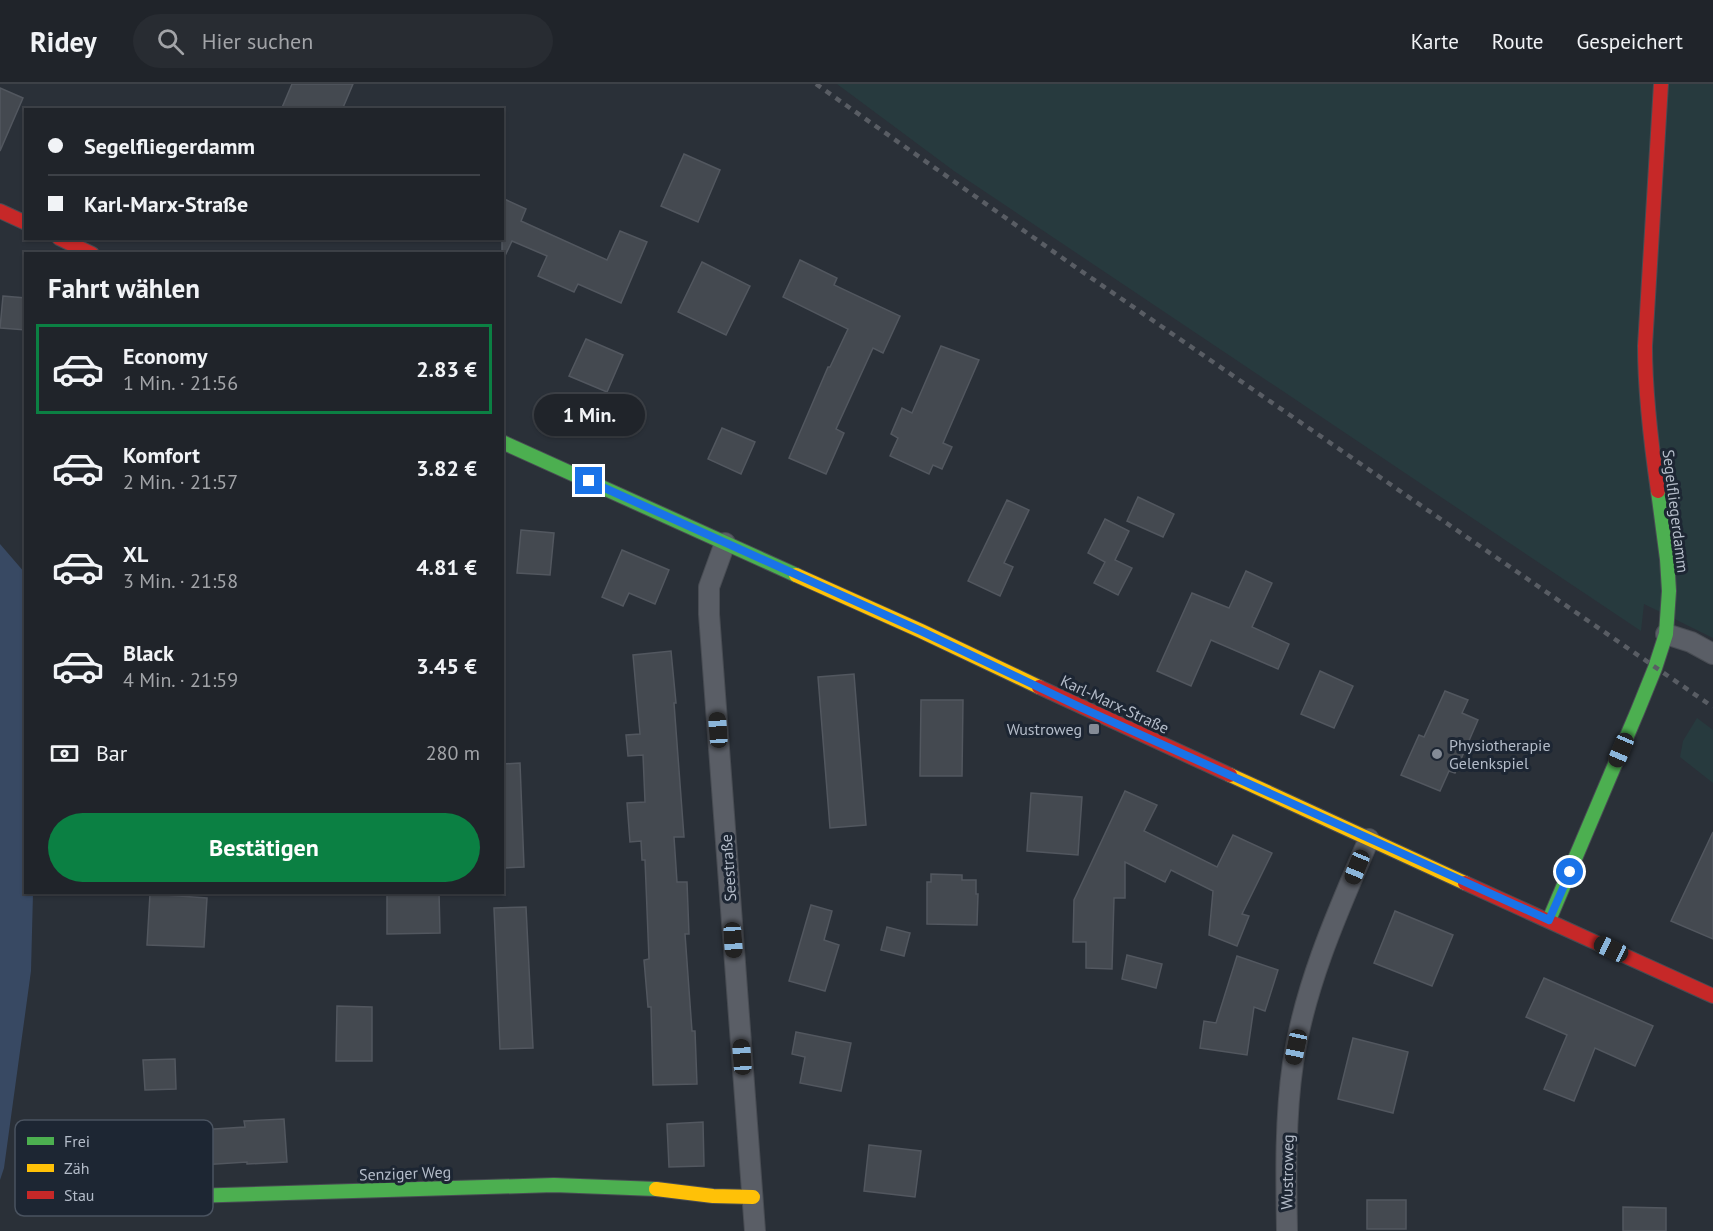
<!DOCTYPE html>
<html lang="de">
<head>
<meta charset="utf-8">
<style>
  :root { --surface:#20242a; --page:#282c32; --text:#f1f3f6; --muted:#a2a4a8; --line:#3d4147; --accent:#0b8043 }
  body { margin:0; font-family:"PT Sans",sans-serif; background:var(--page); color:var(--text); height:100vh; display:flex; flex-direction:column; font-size:22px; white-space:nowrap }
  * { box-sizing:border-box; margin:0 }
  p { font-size:20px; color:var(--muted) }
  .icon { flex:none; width:33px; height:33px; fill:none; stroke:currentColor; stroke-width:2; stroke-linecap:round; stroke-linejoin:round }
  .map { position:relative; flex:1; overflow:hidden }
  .panel { position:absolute; left:24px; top:168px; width:480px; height:642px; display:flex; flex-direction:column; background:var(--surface); border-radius:0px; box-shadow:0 2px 4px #0004,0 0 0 2px var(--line) }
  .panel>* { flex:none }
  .hud { position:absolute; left:24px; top:24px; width:480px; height:132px; border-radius:0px; box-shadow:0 2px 4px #0004,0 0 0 2px var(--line); display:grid; align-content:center; height:132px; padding:0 24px; background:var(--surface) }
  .end { position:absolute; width:27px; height:27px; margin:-14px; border:8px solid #1a73e8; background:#fff; box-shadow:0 0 0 3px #fff }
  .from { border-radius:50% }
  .bubble { position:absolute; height:42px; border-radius:21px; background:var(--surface); box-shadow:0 2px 4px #0004,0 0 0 2px var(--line); font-size:20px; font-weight:700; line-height:42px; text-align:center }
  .car { position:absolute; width:18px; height:36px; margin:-18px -9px; border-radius:8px; box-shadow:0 0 4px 2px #0007; background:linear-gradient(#222 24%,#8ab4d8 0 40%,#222 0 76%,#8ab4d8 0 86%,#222 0) }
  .hud b { display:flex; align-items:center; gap:21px; height:57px; font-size:22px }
  .hud b+b { border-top:2px solid var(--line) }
  .hud i { width:15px; height:15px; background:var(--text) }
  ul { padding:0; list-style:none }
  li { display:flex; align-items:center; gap:18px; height:90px; margin:0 12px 9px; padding:0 12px; border:3px solid transparent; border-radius:0px }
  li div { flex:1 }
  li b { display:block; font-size:22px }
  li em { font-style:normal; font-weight:700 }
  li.active { border-color:var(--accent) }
  li>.icon { width:54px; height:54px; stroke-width:1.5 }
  h2 { padding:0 24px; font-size:27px; line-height:72px }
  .pay { display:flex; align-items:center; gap:15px; height:66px; padding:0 24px; font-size:22px }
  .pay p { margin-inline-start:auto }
  .action { display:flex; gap:12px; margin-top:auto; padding:12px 24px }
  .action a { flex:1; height:69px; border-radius:36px; background:var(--accent); color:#fff; font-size:24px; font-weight:700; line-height:69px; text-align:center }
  header { display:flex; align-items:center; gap:36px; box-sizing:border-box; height:84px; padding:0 30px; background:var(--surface); border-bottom:2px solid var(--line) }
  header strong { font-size:28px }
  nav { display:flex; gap:33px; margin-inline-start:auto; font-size:21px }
  .search { width:420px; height:54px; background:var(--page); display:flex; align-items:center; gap:15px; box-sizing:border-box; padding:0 21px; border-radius:33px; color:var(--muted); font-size:22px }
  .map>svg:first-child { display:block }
  .green { fill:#273a3e }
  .water { fill:#384963 }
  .building { fill:#444950; stroke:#52575f; stroke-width:1.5 }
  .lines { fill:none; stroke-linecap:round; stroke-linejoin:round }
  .street-casing { stroke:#484c53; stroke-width:22 }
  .fast-casing { stroke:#484c53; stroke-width:16 }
  .slow-casing { stroke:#484c53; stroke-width:16 }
  .jam-casing { stroke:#484c53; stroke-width:16 }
  .street { stroke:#5a5e66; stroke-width:20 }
  .fast { stroke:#4caf50; stroke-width:14 }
  .slow { stroke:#ffc107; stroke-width:14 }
  .jam { stroke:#c62828; stroke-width:14 }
  .rail { stroke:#595d64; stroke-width:4.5; stroke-dasharray:6 6; stroke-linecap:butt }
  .route { stroke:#1a73e8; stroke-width:8 }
  .poi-dot { fill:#848b96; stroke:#1d2633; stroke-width:2 }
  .labels { text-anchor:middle; stroke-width:6; stroke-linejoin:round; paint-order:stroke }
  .street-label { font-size:16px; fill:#b4bcc9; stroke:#1d2633 }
  .poi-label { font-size:16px; fill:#b4bcc9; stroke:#1d2633; text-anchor:end }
  .key { fill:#1d2633; stroke:#4a5360; stroke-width:1.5 }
  .key-label { font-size:16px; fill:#b4bcc9 }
</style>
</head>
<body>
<header>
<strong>Ridey</strong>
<div class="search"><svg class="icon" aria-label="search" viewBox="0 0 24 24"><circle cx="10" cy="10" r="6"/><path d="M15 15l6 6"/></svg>Hier suchen</div>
<nav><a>Karte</a><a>Route</a><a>Gespeichert</a></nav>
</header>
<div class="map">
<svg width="1713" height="1147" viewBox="0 0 1713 1147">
  <rect width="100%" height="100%" fill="#2a3038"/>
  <g class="green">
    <polygon points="837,0 1713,0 1713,554 1644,520 1641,547 954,87"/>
    <polygon points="1697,634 1713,646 1713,699 1680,673 1683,657"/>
  </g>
  <polygon class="water" points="0,460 25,489 26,808 33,809 31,887 4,1084 0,1096"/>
  <g class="building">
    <polygon points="292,0 353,0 342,26 281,26"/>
    <polygon points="0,4 23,14 0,67"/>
    <polygon points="684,70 720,86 698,138 661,122"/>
    <polygon points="502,114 526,125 521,137 607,176 620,147 647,158 621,219 578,200 574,208 538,192 547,172 512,157 502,178"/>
    <polygon points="800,176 837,194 834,201 900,232 883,269 873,264 836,345 844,349 826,390 789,374 828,283 830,283 848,245 783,213"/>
    <polygon points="702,178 750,202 726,251 678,228"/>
    <polygon points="3,212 26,214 26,246 0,244"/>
    <polygon points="586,255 623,271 607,308 569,292"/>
    <polygon points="941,262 979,276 943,359 952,363 942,385 933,381 929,390 890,372 898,354 891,350 902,324 912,329"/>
    <polygon points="722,344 755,358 741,390 708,375"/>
    <polygon points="1138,413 1174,430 1163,453 1127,437"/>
    <polygon points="1007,416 1029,426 1004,479 1013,483 1000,512 968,497"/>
    <polygon points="1105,435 1129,447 1115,476 1132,484 1118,511 1094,499 1105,478 1088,469"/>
    <polygon points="521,446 554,449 550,491 517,489"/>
    <polygon points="622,466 669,486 655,520 629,509 623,522 602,513"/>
    <polygon points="1246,487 1272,499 1252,543 1289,560 1278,585 1211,556 1191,602 1157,587 1192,509 1229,524"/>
    <polygon points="671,567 676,619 674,619 684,753 674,753 677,798 687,798 689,850 685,850 692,947 695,947 697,1000 653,1001 651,923 648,923 644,876 649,875 645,776 642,776 641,757 630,758 627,719 645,718 643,671 628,672 626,651 640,650 633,571"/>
    <polygon points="1320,587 1353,602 1334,644 1301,630"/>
    <polygon points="854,590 866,741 830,744 818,593"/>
    <polygon points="1445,607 1468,616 1462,629 1478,636 1455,689 1449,687 1440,707 1401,691 1419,651 1424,653"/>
    <polygon points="921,616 963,616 962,692 920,692"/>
    <polygon points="520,679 524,783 502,784 502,680"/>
    <polygon points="1125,707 1157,721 1144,747 1217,783 1233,751 1272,769 1242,830 1249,832 1237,862 1209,851 1213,807 1171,786 1165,798 1125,778 1125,814 1114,814 1112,885 1086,884 1086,858 1073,858 1074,816"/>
    <polygon points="1031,709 1082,713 1078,771 1027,767"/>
    <polygon points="1713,748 1713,855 1671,837"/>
    <polygon points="931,790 962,791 962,796 976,796 976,810 978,810 977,841 927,840 927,798 931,798"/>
    <polygon points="387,808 439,808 440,849 387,850"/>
    <polygon points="150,810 207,814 204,863 147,861"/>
    <polygon points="811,821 832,827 824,856 839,861 825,907 789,897"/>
    <polygon points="526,823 533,964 500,965 494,824"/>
    <polygon points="1395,827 1453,851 1432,902 1374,879"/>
    <polygon points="887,843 910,849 904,872 881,866"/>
    <polygon points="1127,871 1162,880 1156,904 1122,895"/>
    <polygon points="1237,872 1278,886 1265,927 1254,923 1247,971 1200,964 1204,937 1216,939"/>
    <polygon points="1544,894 1653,942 1635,982 1595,964 1574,1017 1544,1005 1567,951 1526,933"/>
    <polygon points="337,922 372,923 372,977 336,977"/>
    <polygon points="796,948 851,959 841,1007 800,999 805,973 792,970"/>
    <polygon points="1353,954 1408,968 1393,1029 1338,1015"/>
    <polygon points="175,975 176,1005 145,1006 143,976"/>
    <polygon points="284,1035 287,1078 247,1080 247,1078 170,1083 168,1048 245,1043 244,1037"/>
    <polygon points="703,1038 704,1082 669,1083 667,1040"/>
    <polygon points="869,1061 921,1067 915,1113 864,1107"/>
    <rect x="1367" y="1116" width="39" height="29"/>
    <polygon points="1623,1123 1666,1124 1666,1147 1623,1147"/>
  </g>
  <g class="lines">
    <defs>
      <g id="street">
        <polyline points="725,459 709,503 709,530 755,1147"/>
        <polyline points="1666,550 1691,558 1713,570"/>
        <path d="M1287,1147C1286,1091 1285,1034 1293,979C1305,900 1338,827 1369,755"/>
      </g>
      <g id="fast">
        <polyline points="502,358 796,491"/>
        <polyline points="1549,836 1638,626 1655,584 1666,550 1669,507 1667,475 1658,407"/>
        <polyline points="58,1116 554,1101 656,1105"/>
      </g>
      <g id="slow">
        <polyline points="796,491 921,547 1039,603"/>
        <polyline points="1230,691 1465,799"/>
        <polyline points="656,1105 713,1112 753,1113"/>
      </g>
      <g id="jam">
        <polyline points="0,127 26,139"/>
        <polyline points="59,154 92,170"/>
        <path d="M1658,407C1651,359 1645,311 1645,262L1661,0"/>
        <polyline points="1039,603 1230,691"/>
        <polyline points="1465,799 1713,912"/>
      </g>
    </defs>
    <use href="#street" class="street-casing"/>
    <use href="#fast" class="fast-casing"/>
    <use href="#slow" class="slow-casing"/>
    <use href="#jam" class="jam-casing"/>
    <use href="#street" class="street"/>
    <use href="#fast" class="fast"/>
    <use href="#slow" class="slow"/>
    <use href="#jam" class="jam"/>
    <polyline class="rail" points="816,0 1071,180 1713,623"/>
  </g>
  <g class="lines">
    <polyline class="route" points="589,397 921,547 1082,624 1549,836 1570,788"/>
  </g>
  <g class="poi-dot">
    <rect x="1088" y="639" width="12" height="12" rx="3"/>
    <circle cx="1437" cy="670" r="6"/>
  </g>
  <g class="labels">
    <g class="street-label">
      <text transform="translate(1676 427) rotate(83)" y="6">Segelfliegerdamm</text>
      <text transform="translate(1115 620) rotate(25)" y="6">Karl-Marx-Straße</text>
      <text transform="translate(728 784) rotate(-94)" y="6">Seestraße</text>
      <text transform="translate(1287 1088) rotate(-89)" y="6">Wustroweg</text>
      <text transform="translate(405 1089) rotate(-2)" y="6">Senziger Weg</text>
    </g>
    <g class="poi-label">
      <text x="1082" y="651">Wustroweg</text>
      <text x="1449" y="667" text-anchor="start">Physiotherapie<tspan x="1449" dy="18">Gelenkspiel</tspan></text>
    </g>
  </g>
  <rect x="15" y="1036" width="198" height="96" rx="9" class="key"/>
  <rect x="27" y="1053" width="27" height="8" fill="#4caf50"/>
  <rect x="27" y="1080" width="27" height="8" fill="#ffc107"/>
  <rect x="27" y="1107" width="27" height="8" fill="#c62828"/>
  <g class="key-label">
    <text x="64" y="1063">Frei</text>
    <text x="64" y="1090">Zäh</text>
    <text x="64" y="1117">Stau</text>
  </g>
</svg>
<i class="end from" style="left:1570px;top:788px"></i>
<i class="end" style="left:589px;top:397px"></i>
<div class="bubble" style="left:534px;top:310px;width:111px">1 Min.</div>
<i class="car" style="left:718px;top:646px;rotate:356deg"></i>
<i class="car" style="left:1621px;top:666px;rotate:203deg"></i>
<i class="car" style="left:1357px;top:783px;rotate:202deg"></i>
<i class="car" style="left:733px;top:856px;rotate:176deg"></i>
<i class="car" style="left:1611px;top:865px;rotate:295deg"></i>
<i class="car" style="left:1296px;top:963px;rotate:192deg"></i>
<i class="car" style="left:742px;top:973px;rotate:356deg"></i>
<div class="hud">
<b><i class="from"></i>Segelfliegerdamm</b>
<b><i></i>Karl-Marx-Straße</b>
</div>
<section class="panel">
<h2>Fahrt wählen</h2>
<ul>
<li class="active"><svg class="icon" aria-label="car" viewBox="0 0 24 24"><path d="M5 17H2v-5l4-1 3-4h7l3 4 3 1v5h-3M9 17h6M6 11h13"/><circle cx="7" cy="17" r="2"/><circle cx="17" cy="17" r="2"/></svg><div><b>Economy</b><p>1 Min. · 21:56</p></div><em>2.83 €</em></li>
<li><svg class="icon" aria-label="car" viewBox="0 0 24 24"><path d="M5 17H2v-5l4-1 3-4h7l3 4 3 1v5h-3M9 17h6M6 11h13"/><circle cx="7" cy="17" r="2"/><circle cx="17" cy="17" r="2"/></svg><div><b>Komfort</b><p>2 Min. · 21:57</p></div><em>3.82 €</em></li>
<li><svg class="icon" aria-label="car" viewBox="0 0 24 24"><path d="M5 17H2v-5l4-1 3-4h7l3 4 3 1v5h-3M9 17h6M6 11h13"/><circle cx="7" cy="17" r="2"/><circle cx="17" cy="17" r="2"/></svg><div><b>XL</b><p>3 Min. · 21:58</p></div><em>4.81 €</em></li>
<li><svg class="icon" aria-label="car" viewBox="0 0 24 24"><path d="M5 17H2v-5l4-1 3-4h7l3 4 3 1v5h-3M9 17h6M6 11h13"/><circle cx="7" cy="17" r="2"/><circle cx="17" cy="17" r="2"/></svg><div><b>Black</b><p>4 Min. · 21:59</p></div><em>3.45 €</em></li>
</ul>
<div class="pay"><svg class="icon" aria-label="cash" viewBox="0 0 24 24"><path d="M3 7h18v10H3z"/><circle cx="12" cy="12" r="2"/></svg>Bar<p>280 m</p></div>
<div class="action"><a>Bestätigen</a></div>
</section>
</div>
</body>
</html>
